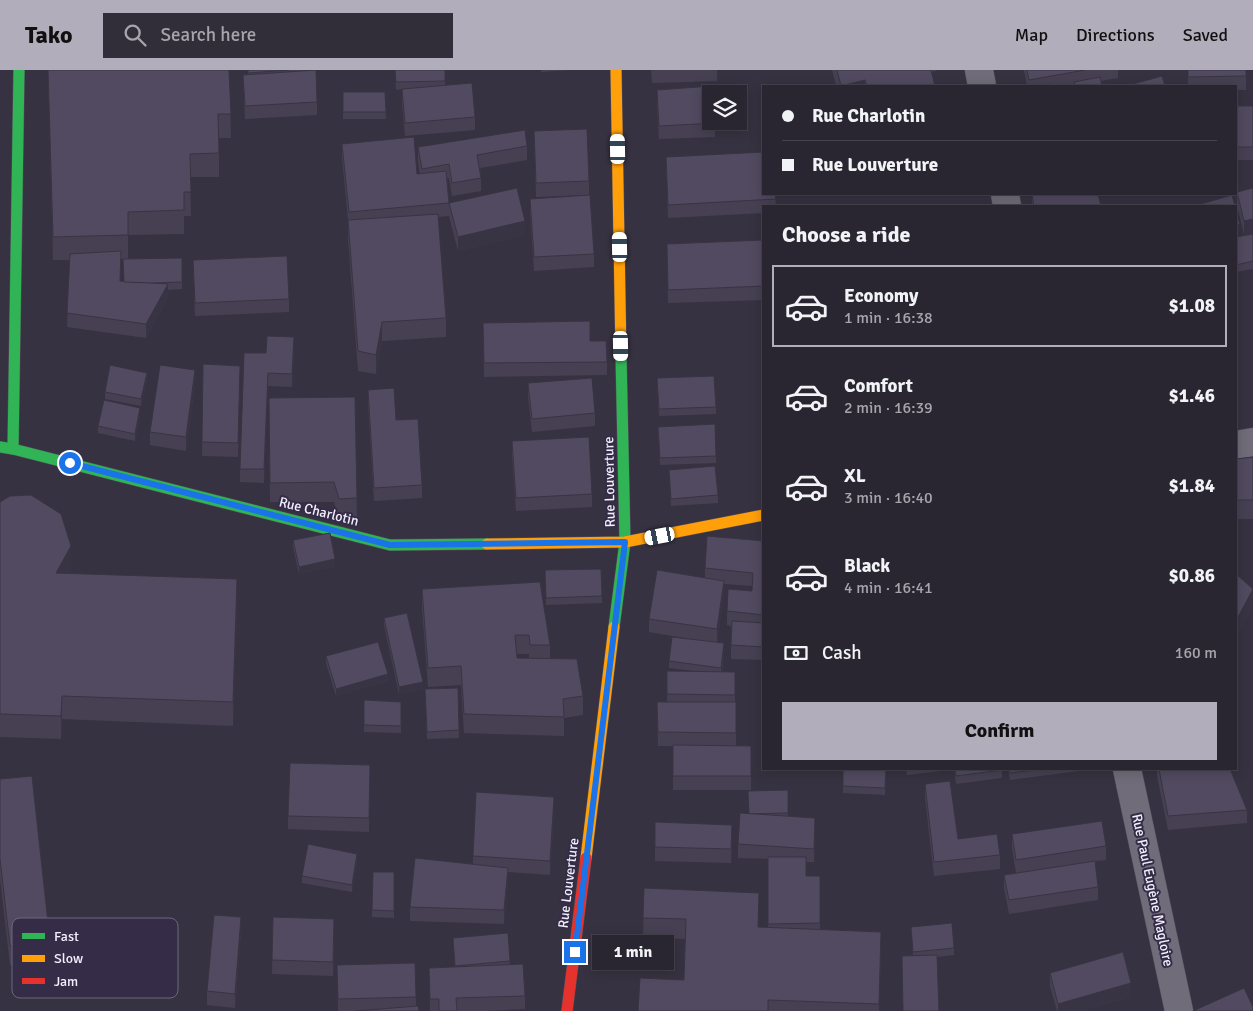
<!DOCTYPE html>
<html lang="en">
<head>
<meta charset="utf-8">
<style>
  :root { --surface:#292631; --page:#312e39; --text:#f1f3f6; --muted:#a5a5ab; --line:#45434d; --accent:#b1adbb }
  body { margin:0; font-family:Signika,sans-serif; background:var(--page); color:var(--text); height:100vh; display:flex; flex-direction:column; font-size:19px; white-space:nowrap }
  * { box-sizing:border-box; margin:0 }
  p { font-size:16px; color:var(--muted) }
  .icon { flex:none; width:28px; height:28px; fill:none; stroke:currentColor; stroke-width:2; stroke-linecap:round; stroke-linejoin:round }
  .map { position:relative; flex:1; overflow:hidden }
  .side { position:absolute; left:762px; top:135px; width:475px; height:565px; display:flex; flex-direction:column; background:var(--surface); border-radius:0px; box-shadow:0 2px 12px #0003,0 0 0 1px var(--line) }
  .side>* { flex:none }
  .hud { position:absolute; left:762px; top:15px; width:475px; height:110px; border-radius:0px; box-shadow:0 2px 12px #0003,0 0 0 1px var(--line); display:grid; align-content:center; height:110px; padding:0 20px; background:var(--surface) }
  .controls { position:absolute; left:702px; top:15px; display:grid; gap:10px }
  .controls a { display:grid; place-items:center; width:45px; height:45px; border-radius:0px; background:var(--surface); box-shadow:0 2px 12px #0003,0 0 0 1px var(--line); font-size:25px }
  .end { position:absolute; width:22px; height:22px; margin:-11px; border:6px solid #1a73e8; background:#fff; box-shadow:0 0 0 2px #fff }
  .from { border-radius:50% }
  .bubble { position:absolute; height:35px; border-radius:0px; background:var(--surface); box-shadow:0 2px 12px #0003,0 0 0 1px var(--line); font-size:16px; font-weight:800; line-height:35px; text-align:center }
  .car { position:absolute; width:15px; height:30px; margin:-15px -8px; border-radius:6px; box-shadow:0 0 4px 1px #0007; background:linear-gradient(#fff 24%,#345 0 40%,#fff 0 76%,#345 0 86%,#fff 0) }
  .hud b { display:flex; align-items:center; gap:18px; height:48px; font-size:19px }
  .hud b+b { border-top:1px solid var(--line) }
  .hud i { width:12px; height:12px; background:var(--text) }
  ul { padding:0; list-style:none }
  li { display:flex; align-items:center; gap:15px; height:82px; margin:0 10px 8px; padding:0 10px; border:2px solid transparent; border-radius:0px }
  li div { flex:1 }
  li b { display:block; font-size:19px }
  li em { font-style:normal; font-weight:800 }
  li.selected { border-color:var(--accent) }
  li>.icon { width:45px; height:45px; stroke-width:1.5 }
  h2 { padding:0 20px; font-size:22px; line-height:60px }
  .pay { display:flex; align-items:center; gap:12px; height:55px; padding:0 20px; font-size:19px }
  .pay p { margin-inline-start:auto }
  .button { display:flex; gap:10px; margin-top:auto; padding:10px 20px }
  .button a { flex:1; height:58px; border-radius:0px; background:var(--accent); color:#111; font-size:20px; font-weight:800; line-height:58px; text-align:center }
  header { display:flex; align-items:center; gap:30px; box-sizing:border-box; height:70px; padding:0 25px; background:var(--accent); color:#111 }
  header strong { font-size:24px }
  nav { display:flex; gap:28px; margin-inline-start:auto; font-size:18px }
  .search { width:350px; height:45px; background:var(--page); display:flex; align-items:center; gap:12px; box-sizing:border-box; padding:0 18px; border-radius:0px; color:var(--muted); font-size:19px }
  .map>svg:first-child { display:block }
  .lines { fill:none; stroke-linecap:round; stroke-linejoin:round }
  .street-casing { stroke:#524e5a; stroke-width:29 }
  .fast-casing { stroke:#524e5a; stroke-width:12 }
  .slow-casing { stroke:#524e5a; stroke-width:12 }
  .jam-casing { stroke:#524e5a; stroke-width:12 }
  .street { stroke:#706c79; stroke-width:28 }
  .fast { stroke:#30b455; stroke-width:11 }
  .slow { stroke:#ff9f0a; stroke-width:11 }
  .jam { stroke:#e5322d; stroke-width:11 }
  .wall { fill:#474053; fill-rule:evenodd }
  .shaded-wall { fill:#393443 }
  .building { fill:#524a60; stroke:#393443 }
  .route { stroke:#1a73e8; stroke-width:6 }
  .labels { text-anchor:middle; stroke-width:4; stroke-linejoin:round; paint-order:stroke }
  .street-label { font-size:14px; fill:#f3effd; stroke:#352c47 }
  .key { fill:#352c47; stroke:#6e667e; stroke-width:1 }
  .key-label { font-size:14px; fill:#f3effd }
</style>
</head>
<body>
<header>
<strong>Tako</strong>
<div class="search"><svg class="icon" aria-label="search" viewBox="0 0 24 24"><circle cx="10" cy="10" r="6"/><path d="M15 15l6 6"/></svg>Search here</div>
<nav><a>Map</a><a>Directions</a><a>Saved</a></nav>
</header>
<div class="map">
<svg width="1253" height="941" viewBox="0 0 1253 941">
  <rect width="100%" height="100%" fill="#373241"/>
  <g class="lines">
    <defs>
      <g id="street">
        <polyline points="979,0 982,16"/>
        <polyline points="1005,124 1007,136"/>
        <polyline points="1236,375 1253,372"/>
        <polyline points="1127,699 1179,941"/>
      </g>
      <g id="fast">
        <polyline points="0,377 13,379 390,475 487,474"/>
        <polyline points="13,379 19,0"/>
        <polyline points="614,557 625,472 621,285"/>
      </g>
      <g id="slow">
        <polyline points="616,0 621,285"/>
        <polyline points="487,474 625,472 764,445"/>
        <polyline points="586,788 614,557"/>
      </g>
      <polyline id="jam" points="567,941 586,788"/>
    </defs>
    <use href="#street" class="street-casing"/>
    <use href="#fast" class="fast-casing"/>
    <use href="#slow" class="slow-casing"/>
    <use href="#jam" class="jam-casing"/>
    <use href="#street" class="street"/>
    <use href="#fast" class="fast"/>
    <use href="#slow" class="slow"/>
    <use href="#jam" class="jam"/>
  </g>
  <g class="wall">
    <polygon points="48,0 229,0 231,68 219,68 219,107 190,107 191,146 184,146 184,164 128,165 128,189 121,189 120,212 124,212 182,188 182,219 168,220 168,227 146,268 67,257 70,190 53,190"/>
    <polygon points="248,0 311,0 317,32 317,45 245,49 243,5 248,5"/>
    <polygon points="395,0 445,0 445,15 475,47 475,60 405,66 402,33 402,19 396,20"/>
    <polygon points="541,0 569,0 541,2"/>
    <polygon points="651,0 717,0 717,11 652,13"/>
    <polygon points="832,0 938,0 931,2 935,16 836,16"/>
    <polygon points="1024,0 1118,0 1118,8 1101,11 1102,16 1074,16 1074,15 1069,16 1027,16"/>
    <polygon points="1188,0 1246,0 1246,20 1236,20 1236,16 1188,16"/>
    <polygon points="657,20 715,51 715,67 659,69 657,33"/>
    <polygon points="343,22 385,22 386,49 343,49"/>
    <rect x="1236" y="36" width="17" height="54"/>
    <polygon points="534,61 589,111 589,125 536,127"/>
    <polygon points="342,74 417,104 420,104 418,91 418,77 527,76 527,90 480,98 481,108 481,121 452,126 449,108 447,108 449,133 525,165 458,181 449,146 438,147 446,248 446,267 382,271 376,304 358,301 348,169 348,150 342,88"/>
    <polygon points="666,87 775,124 776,136 764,136 764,143 668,148"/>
    <polygon points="1253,118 1253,163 1244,165 1237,135 1237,122"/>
    <polygon points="1032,124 1101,136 1032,136"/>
    <polygon points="530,129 594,184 594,197 534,201 530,142"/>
    <polygon points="1253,164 1253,199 1236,202 1236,167"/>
    <polygon points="764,170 764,230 668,233 667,174"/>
    <polygon points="193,190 289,229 289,242 195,246"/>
    <polygon points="483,253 590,271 607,292 607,305 484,307"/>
    <polygon points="294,281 292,317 268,316 264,413 240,412 240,399 266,283"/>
    <polygon points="203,294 240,296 238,387 202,386"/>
    <polygon points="147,310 141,336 105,329 105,322"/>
    <polygon points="528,313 595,343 595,356 532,362 528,327"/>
    <polygon points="195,314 186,381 150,375 150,362"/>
    <polygon points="657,315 716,337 716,344 659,346"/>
    <polygon points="368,320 396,350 422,415 422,428 374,431 368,334"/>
    <polygon points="355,327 357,448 339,448 334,432 270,432 269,348"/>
    <polygon points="140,345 135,371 98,363 98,356"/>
    <polygon points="658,357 716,386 716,393 660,395"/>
    <polygon points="512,371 592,424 592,437 516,441 512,384"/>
    <polygon points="1253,387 1253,449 1236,449 1236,389"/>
    <polygon points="669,400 718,425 718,433 671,436"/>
    <polygon points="0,432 71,500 69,503 237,532 233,656 62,649 61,669 0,667"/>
    <polygon points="293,470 335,496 299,504 293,477"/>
    <polygon points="764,471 764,590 731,589 731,556 727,555 727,541 752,521 752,516 724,514 724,525 717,572 724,580 722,602 735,602 735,632 667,632 667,601 695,601 669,598 669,591 696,570 649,562 649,549 705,508 705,498"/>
    <polygon points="601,499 602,533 546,535 545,500"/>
    <path d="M540,512L550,575V588L583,626V645L564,648V666L464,663L461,615L428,617L422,538V519ZM517,584H529V588H517Z"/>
    <polygon points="384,548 423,619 399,624 384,555"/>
    <polygon points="326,586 388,611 336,626 326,593"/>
    <polygon points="458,618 459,668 427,669 425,619"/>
    <polygon points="364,630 401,632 401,663 364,662"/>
    <polygon points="657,632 736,632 736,676 751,676 751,720 673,720 673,676 658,676"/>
    <polygon points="370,695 369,762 288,759 288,746"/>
    <polygon points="843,699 886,699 885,725 843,723"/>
    <polygon points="906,699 941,699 941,701 907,705"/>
    <polygon points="954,699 1002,699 1002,708 956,714"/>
    <polygon points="1008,699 1079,699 1079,701 1010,710"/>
    <polygon points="1157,699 1230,699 1247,740 1247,753 1168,760 1157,706"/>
    <polygon points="0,709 50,871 50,890 10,895 0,808"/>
    <polygon points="925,714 958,769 1000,785 1000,799 934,806 925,728"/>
    <polygon points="788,720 788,746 815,762 814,792 806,792 806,806 820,806 820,859 881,881 879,941 638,941 684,910 685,869 643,867 644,818 758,857 768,857 768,789 738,788 738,774 748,744"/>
    <polygon points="554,741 550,805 508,802 508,812 504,854 410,851 410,837 473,794 473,786"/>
    <polygon points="655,752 732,768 731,793 655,791"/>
    <polygon points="1012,764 1106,776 1106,790 1095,791 1098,817 1098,830 1009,844 1004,818 1004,805 1016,803 1012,778"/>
    <polygon points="357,791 352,822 302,813 302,806"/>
    <polygon points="394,802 394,848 372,847 372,840"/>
    <polygon points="273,847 334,863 333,906 272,904"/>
    <polygon points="911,857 954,878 954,885 937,887 939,941 903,941 902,886 913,886"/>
    <polygon points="241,861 235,938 207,935 207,921"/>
    <polygon points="508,863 510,895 525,926 525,939 484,941 430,941 429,898 455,897 453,868"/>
    <polygon points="415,893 416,936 419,941 338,941 337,895"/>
    <polygon points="1050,903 1131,927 1081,941 1057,941 1050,916"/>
  </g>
  <g class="shaded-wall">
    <polygon points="865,10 865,16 842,16"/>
    <polygon points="1253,149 1253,163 1244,165 1244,151"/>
    <polygon points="525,151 525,165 458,181 458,167"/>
    <polygon points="1240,154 1240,162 1236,163 1236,156"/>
    <polygon points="168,214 168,227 146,268 146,254"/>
    <polygon points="382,252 382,271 376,304 376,285"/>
    <polygon points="294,267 294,281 292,317 292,304"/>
    <polygon points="195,300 195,314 186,381 186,367"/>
    <polygon points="147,303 147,310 141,336 141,329"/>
    <polygon points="268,303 268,316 264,413 264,399"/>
    <polygon points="140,338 140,345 135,371 135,364"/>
    <polygon points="71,476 71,500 56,526 56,503"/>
    <polygon points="335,489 335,496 299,504 299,497"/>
    <polygon points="237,509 237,532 233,656 233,632"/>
    <polygon points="724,511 724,525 717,573 717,559"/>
    <polygon points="1253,519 1253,538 1236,570 1236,551"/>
    <polygon points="724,573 724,580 721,605 721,598"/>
    <polygon points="388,604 388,611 336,626 336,619"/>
    <polygon points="423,612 423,619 399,624 399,617"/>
    <polygon points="62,626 62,649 61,669 61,646"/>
    <polygon points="554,727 554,741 550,805 550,791"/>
    <polygon points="815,748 815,762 814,792 814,779"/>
    <polygon points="357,784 357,791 352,822 352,815"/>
    <polygon points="508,798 508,812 504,854 504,840"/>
    <polygon points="241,847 241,861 235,938 235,924"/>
    <polygon points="881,862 881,881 879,941"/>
    <polygon points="1131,913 1131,927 1081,941 1058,941 1058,934"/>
  </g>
  <g class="building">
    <polygon points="48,0 229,0 231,44 218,44 219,83 190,84 191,122 184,122 184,140 128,142 128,165 53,167"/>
    <polygon points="248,0 289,0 248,3"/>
    <polygon points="316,0 317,32 245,36 243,5"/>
    <polygon points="395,0 445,0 445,11 396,12"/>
    <polygon points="837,0 931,0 935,16 867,16 865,10 841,16"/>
    <polygon points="1027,0 1085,0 1029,10"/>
    <polygon points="1188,0 1246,0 1246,6 1188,7"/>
    <polygon points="1162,6 1165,16 1126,16"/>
    <polygon points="1100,7 1102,16 1075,16 1074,12"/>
    <polygon points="472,13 475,47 405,53 402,19"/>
    <polygon points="1051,14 1051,16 1038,16"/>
    <polygon points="712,16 713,24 711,24 711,51 715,51 715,53 659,56 657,20"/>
    <polygon points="343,22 385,22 386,42 343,42"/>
    <rect x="1236" y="36" width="17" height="41"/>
    <polygon points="587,59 589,111 536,113 534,61"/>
    <polygon points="525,60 527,76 477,85 481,108 452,113 449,94 422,99 418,77"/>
    <polygon points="414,67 417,104 446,101 449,133 349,142 342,74"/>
    <polygon points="764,82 764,124 775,124 776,129 668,135 666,87"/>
    <polygon points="517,118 525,151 458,167 449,133"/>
    <polygon points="1253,118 1253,149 1244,151 1237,122"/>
    <polygon points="1032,124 1098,124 1101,136 1034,136"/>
    <polygon points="590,125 594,184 534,187 530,129"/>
    <polygon points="1232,125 1235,136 1194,136"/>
    <polygon points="1236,141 1240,154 1236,156"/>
    <polygon points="438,144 446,248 382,252 376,285 358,281 348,150"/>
    <polygon points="1253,164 1253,191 1236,195 1236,167"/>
    <polygon points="764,170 764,216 668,220 667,174"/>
    <polygon points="121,181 120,211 168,214 146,254 67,243 70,184"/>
    <polygon points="287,186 289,229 195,233 193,190"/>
    <polygon points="182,188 182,212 152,213 124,212 123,189"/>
    <polygon points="590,251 590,271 606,271 607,292 484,293 483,253"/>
    <polygon points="267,266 294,267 292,304 268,303 264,399 240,399 244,283 266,283"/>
    <polygon points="203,294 240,296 238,373 202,372"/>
    <polygon points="110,295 147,303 141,329 105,322"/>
    <polygon points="160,295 195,300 186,367 150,362"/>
    <polygon points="714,306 716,337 659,339 657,308"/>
    <polygon points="592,308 595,343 532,349 528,313"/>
    <polygon points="394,318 396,350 418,349 422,415 374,418 368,320"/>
    <polygon points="355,327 357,428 339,429 334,412 270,413 269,328"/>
    <polygon points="104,330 140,338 135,364 98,356"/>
    <polygon points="715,354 716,386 660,388 658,357"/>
    <polygon points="589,367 592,424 516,428 512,371"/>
    <polygon points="1253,387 1253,430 1236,430 1236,389"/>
    <polygon points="715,396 718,425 671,429 669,400"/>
    <polygon points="31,425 61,444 71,476 56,503 237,509 233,632 62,626 61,646 0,644 0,432 10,426"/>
    <polygon points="330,463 335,489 299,497 293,470"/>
    <polygon points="707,466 764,471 764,545 727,541 728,519 752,521 753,503 705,498"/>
    <polygon points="601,499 602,526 546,528 545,500"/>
    <polygon points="657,500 724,511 717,559 649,549"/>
    <polygon points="1236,504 1253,519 1236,551"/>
    <polygon points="540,512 550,575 530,575 529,565 515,565 517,588 577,589 583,626 563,629 564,647 464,644 461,596 428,598 422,519"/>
    <polygon points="407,543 423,612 399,617 384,548"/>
    <polygon points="732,551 764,553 764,577 731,575"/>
    <polygon points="672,567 724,573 721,598 669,591"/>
    <polygon points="378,572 388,604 336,619 326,586"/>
    <polygon points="667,601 735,602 735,625 667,624"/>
    <polygon points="458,618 459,660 427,662 425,619"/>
    <polygon points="364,630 401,632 401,656 364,655"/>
    <polygon points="657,632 736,632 736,663 658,662"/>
    <polygon points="673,675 751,676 751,706 673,706"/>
    <polygon points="290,693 370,695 369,748 288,746"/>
    <polygon points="843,699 886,699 885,718 843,716"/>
    <polygon points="955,699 1002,699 1002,700 956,706"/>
    <polygon points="1009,699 1043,699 1010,703"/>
    <polygon points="1159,699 1230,699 1247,740 1168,746"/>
    <polygon points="32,706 50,871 10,876 0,789 0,709"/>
    <polygon points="950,711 958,769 997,764 1000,785 934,792 925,714"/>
    <polygon points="788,720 788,743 749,744 748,721"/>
    <polygon points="476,722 554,727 550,791 473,786"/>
    <polygon points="740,743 815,748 814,779 738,774"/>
    <polygon points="1102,751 1106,776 1016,790 1012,764"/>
    <polygon points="655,752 732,755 731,779 655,777"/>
    <polygon points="308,774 357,784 352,815 302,806"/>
    <polygon points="768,787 806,787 806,806 820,806 820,853 768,854"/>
    <polygon points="415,788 508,798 504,840 410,837"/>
    <polygon points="1095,791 1098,817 1009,830 1004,805"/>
    <polygon points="373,802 394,802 394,841 372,840"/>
    <polygon points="644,818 759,823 758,857 881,862 879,934 768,930 768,941 638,941 640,908 684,910 686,849 643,848"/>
    <polygon points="214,845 241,847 235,924 207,921"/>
    <polygon points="273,847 334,849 333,892 272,890"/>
    <polygon points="952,853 954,878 913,882 911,857"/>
    <polygon points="508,863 510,891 455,896 453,868"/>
    <polygon points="1123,882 1131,913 1058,934 1050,903"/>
    <polygon points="937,885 939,941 903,941 902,886"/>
    <polygon points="415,893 416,927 338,929 337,895"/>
    <polygon points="523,894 525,926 456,928 457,941 439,941 439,929 430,929 429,898"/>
    <polygon points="1244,918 1253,937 1253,941 1193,941"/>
    <polygon points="418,936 419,941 355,941"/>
  </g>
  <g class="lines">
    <polyline class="route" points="70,393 390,475 625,472 575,882"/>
  </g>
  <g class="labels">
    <g class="street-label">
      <text transform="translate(609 412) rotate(-91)" y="5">Rue Louverture</text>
      <text transform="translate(319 441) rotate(14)" y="5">Rue Charlotin</text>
      <text transform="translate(568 813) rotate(-83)" y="5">Rue Louverture</text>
      <text transform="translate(1153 820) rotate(78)" y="5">Rue Paul Eugène Magloire</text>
    </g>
  </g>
  <rect x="12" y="848" width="166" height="80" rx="8" class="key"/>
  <rect x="22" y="863" width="23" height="6" fill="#30b455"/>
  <rect x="22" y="885" width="23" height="7" fill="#ff9f0a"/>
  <rect x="22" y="908" width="23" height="6" fill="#e5322d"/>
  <g class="key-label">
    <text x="54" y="871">Fast</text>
    <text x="54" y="893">Slow</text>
    <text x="54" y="916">Jam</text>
  </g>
</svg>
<div class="controls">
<a><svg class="icon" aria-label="layers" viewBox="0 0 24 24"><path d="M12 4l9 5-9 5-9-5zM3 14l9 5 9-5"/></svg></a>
</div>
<i class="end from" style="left:70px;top:393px"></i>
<i class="end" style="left:575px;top:882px"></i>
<div class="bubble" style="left:592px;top:865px;width:82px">1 min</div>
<i class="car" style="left:618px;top:79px;rotate:359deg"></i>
<i class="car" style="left:620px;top:177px;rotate:359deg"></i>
<i class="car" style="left:621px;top:276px;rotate:179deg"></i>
<i class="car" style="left:660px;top:466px;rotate:259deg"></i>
<div class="hud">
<b><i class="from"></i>Rue Charlotin</b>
<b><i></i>Rue Louverture</b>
</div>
<section class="side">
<h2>Choose a ride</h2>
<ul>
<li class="selected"><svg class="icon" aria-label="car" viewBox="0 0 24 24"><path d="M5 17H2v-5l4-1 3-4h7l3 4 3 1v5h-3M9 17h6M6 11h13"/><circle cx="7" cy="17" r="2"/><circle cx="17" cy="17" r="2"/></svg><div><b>Economy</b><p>1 min · 16:38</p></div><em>$1.08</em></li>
<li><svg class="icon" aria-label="car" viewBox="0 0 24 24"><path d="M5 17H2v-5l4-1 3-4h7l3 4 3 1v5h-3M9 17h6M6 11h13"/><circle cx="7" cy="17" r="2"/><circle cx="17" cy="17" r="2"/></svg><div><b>Comfort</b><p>2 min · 16:39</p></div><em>$1.46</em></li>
<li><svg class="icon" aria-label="car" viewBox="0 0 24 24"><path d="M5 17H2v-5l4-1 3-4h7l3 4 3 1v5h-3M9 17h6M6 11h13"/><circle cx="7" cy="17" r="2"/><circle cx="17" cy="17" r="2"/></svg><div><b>XL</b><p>3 min · 16:40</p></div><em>$1.84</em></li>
<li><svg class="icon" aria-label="car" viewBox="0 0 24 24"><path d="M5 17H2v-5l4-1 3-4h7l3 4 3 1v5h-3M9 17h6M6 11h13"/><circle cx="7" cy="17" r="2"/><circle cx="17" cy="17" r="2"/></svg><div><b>Black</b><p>4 min · 16:41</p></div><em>$0.86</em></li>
</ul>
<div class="pay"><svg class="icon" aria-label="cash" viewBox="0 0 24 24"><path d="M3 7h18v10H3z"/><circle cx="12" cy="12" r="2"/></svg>Cash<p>160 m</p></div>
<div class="button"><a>Confirm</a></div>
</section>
</div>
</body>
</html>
